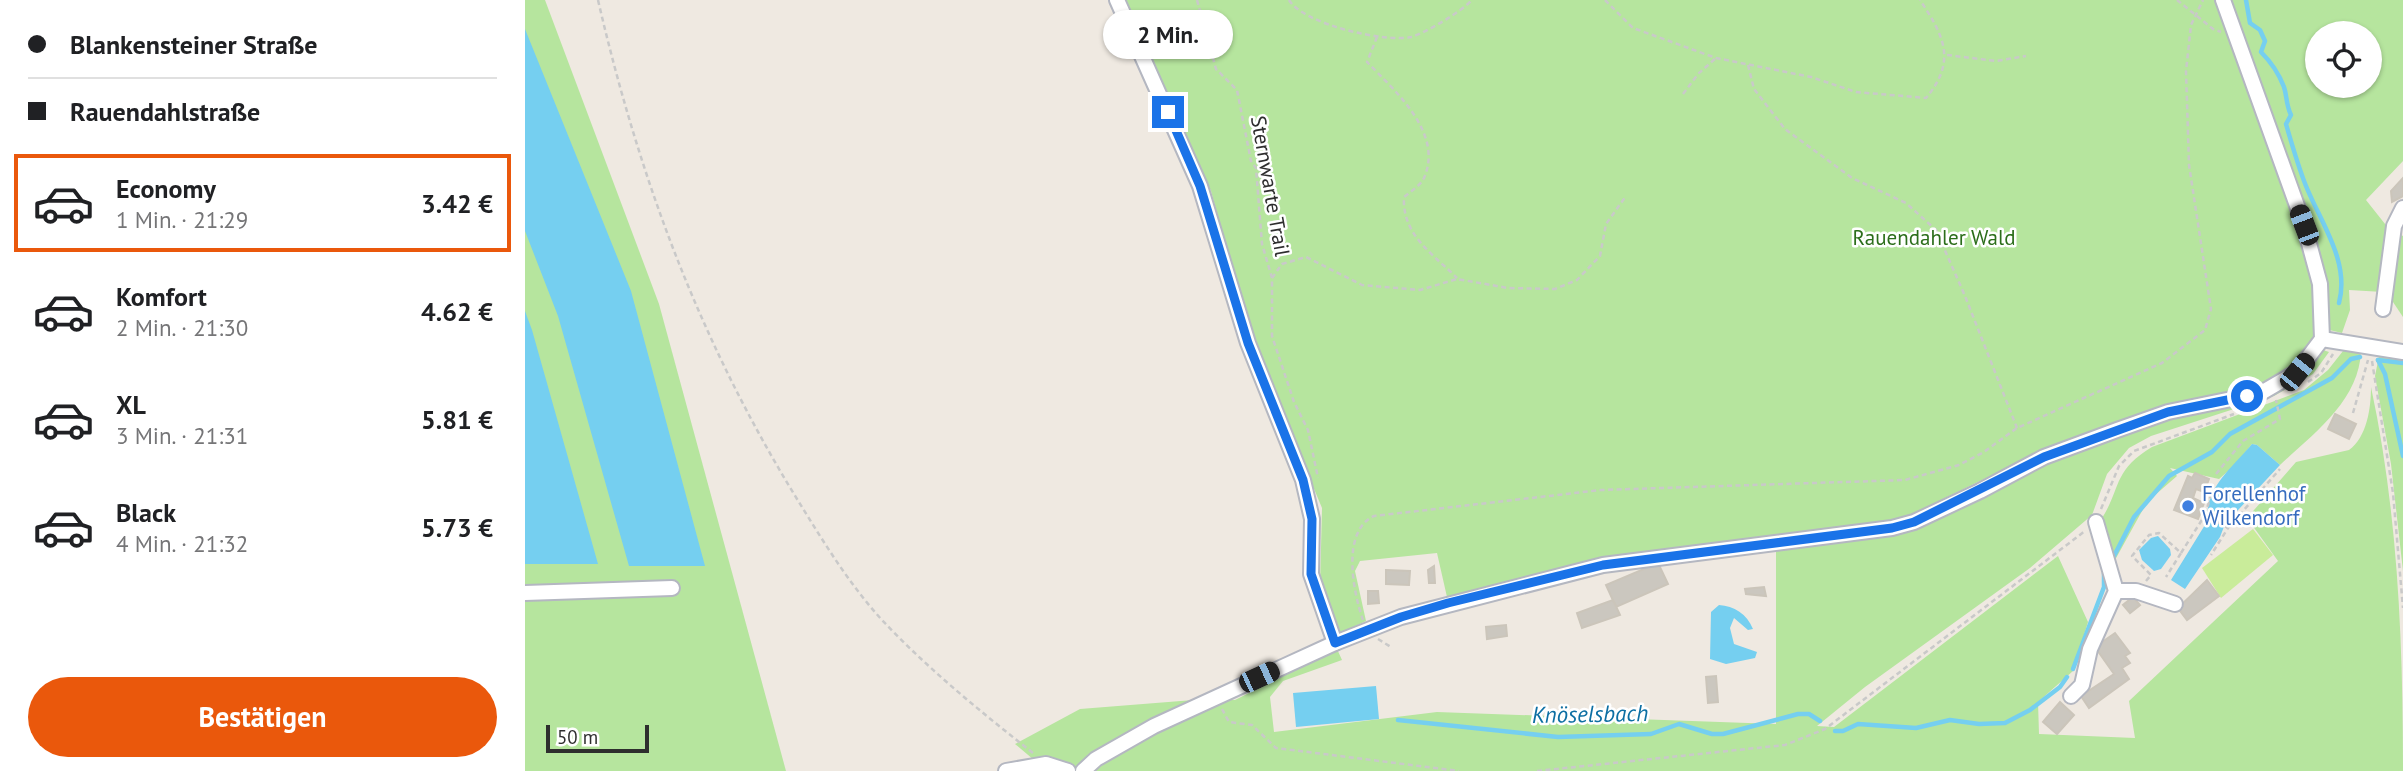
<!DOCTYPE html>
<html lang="de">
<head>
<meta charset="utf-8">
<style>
  :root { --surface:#fff; --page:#f6f6f6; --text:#202124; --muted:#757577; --line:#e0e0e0; --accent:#ea580c }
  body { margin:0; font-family:"PT Sans",sans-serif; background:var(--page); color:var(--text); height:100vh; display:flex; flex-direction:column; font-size:26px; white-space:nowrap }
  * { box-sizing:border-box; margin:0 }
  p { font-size:23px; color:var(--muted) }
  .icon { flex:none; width:38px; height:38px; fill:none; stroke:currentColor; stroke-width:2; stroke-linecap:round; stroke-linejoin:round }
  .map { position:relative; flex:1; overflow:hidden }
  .sheet { display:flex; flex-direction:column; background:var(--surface); width:525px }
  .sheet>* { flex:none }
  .banner { display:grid; align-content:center; height:154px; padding:0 28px; background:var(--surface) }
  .fabs { position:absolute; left:1780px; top:21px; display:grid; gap:14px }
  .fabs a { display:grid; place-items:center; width:77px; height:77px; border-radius:50%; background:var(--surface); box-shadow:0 2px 5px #0004; font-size:35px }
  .scale { position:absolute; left:21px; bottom:18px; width:103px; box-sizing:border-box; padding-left:7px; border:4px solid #2e2e2e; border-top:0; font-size:19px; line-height:24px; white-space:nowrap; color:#2e2e2e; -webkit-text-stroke:5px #fff; paint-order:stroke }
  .end { position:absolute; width:32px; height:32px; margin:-16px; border:9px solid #1a73e8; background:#fff; box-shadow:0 0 0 4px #fff }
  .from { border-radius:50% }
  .bubble { position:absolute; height:49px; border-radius:24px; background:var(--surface); box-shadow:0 2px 5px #0004; font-size:23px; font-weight:600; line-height:49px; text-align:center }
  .car { position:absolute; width:21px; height:42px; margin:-21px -10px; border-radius:9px; box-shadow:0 0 5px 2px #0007; background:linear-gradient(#222 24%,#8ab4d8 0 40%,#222 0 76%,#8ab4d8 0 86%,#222 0) }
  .banner b { display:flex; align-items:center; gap:24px; height:66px; font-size:26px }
  .banner b+b { border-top:2px solid var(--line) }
  .banner i { width:18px; height:18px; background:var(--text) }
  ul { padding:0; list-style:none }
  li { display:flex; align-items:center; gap:21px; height:98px; margin:0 14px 10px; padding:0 14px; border:4px solid transparent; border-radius:0px }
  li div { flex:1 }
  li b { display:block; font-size:26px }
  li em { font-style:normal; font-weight:600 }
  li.active { border-color:var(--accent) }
  li>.icon { width:63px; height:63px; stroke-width:1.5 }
  .button { display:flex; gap:14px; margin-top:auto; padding:14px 28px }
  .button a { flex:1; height:80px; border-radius:42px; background:var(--accent); color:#fff; font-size:28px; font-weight:600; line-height:80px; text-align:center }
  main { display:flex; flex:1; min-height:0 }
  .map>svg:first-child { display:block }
  .green { fill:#b6e59e; fill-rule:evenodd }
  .pitch { fill:#c9ec9a }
  .water { fill:#75cff0 }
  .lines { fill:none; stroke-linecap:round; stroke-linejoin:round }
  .stream { stroke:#75cff0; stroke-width:4.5 }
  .building { fill:#cbc7bf; stroke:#cbc5ba; stroke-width:2 }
  .minor-casing { stroke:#b4b7c1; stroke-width:18 }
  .path { stroke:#c9c9c9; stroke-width:2.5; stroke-dasharray:5 3.5; stroke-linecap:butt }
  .minor { stroke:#fff; stroke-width:14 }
  .route { stroke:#1a73e8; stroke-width:9 }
  .shop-dot { fill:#3f7fe0; stroke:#fff; stroke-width:2.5 }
  .labels { text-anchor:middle; stroke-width:5; stroke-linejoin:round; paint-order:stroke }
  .street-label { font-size:21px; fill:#2e2e2e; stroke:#fff }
  .park-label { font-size:21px; fill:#2c6e1b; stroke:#fff }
  .shop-label { font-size:21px; fill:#366cbe; stroke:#fff; text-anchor:start }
  .water-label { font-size:23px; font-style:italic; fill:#0d6fa3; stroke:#fff }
</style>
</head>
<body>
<main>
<section class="sheet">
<div class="banner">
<b><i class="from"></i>Blankensteiner Straße</b>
<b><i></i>Rauendahlstraße</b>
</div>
<ul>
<li class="active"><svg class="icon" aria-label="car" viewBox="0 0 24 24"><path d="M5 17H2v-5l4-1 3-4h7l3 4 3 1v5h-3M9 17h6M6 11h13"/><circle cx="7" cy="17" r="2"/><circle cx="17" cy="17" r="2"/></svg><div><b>Economy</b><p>1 Min. · 21:29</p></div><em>3.42 €</em></li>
<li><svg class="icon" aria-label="car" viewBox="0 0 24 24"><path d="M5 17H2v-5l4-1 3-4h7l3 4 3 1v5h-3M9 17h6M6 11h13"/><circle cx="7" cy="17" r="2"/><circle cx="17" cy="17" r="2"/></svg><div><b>Komfort</b><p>2 Min. · 21:30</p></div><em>4.62 €</em></li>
<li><svg class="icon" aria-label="car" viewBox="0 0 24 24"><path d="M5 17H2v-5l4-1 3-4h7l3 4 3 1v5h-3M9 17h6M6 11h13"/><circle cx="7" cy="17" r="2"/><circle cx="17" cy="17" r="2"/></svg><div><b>XL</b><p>3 Min. · 21:31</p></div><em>5.81 €</em></li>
<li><svg class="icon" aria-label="car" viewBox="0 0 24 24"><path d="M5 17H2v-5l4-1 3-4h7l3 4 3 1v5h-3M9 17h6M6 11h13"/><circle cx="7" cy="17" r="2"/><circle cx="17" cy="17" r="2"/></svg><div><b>Black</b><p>4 Min. · 21:32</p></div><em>5.73 €</em></li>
</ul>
<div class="button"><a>Bestätigen</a></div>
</section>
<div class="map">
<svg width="1878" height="771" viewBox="0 0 1878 771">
  <rect width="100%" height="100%" fill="#efe9e1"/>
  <g class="green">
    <polygon points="0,0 20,0 134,304 261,771 0,771"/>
    <path d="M597,0H1878V161L1841,200L1864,229L1858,292L1824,290L1825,310L1817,333L1796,328L1785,348L1767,366L1735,386L1641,407L1519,450L1385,515L1343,528L1080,561L922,597L912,553L835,561L830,571L841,621L816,633L795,587L797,508L726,337L686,191ZM1792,33H1844V86H1792Z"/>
    <polygon points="1868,231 1878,236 1878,317 1862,293"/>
    <path d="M1798,350L1804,352L1788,374L1749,396L1626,436L1604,448L1582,474L1567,515L1505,568L1340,687L1292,726L1309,727L1533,556L1563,622L1548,671L1513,702L1514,734L1610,738L1604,701L1753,561L1722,518L1771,462L1824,450C1842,437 1846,408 1846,387C1873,513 1878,642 1878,771H500L509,760L490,744L555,709L681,699L710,700L812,649L817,660L758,681L745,697L749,732L912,712L1251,724V549L1305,543L1460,496L1540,455L1590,434L1774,375Z"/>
    <path d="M1818,351H1836C1834,401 1789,433 1755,465L1732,445L1727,444L1709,466L1694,479L1645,468L1652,476L1622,502L1590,560L1572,525C1598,491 1584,473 1627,447L1779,390L1803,370Z"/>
    <polygon points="1854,356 1878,359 1878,571 1866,464 1850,376"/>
  </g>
  <polygon class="pitch" points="1728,529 1748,555 1696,598 1677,568"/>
  <g class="water">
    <polygon points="0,29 106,291 180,566 104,566 33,316 0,231"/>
    <polygon points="0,311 7,330 73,564 0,564"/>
    <path d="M1727,444L1732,445L1755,465L1700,524L1695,537L1660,589L1646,580L1683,520C1678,489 1710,465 1727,444Z"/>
    <polygon points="1633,536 1645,549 1646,555 1636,569 1629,571 1617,560 1614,550 1626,538"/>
    <path d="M1194,605C1209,606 1222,614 1228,629L1223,630L1209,618L1205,628L1209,644L1232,652L1230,658L1201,664L1185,659L1186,612Z"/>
    <polygon points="851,686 854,719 771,727 768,693"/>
  </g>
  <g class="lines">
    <g class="stream">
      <path d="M1721,0L1725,23L1735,30L1740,41L1736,52C1745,61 1754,74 1759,87C1762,96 1761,105 1766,115L1761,124C1767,145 1773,166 1781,186C1796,223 1825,262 1814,303"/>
      <polyline points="1853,360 1860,374 1878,456"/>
      <polyline points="1853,360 1878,363"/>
      <polyline points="1589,556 1609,517 1644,476 1687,452 1705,434 1807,378 1826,359 1835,357"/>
      <polyline points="1548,669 1579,587 1579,573"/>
      <polyline points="873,720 1033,737 1126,734 1154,724 1187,734 1198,734 1273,714 1284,714 1295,721"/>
      <polyline points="1310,731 1318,731 1333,724 1391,728 1425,720 1454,724 1480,723 1505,710 1535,687 1542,677"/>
    </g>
  </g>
  <g class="building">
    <polygon points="1878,178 1878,196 1867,202 1866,191"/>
    <polygon points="1810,414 1831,424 1824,439 1803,429"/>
    <polygon points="1670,473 1684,479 1679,492 1671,489 1668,498 1679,503 1673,519 1649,510 1663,476 1667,478"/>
    <polygon points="1133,563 1143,584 1091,607 1081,585"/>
    <polygon points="909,566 910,583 904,583 903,570"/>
    <polygon points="861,570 885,571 884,585 861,584"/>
    <polygon points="1682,580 1694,596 1662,620 1653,608"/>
    <polygon points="1239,587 1241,596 1221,594 1220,589"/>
    <polygon points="843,591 853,591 854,603 843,604"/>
    <polygon points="1608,597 1615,605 1605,613 1598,605"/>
    <polygon points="1088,600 1095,615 1057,628 1052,613"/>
    <polygon points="981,625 982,636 962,639 961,627"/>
    <polygon points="1590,633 1605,653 1600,656 1605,663 1597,668 1604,679 1564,708 1556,696 1589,674 1570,647"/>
    <polygon points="1191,676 1193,702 1183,703 1181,677"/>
    <polygon points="1535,702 1549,715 1532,734 1518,722"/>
  </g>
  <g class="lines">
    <defs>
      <g id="minor">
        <polyline points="592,0 675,186 723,343 778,480 787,519 786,574 810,643"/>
        <polyline points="1858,309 1869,226 1878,208"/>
        <polyline points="1797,339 1878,352"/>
        <polyline points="1591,591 1611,591 1650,604"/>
        <polyline points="0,593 147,588"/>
        <polyline points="1546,696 1557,685 1565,649 1591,591 1571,522"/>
        <polyline points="481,771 521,764 543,771"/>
        <polyline points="558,771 571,759 629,726 810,643 876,617 1078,565 1367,528 1389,522 1455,491 1519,457 1592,430 1643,412 1736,393 1772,372 1797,339 1795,284 1779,225 1698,0"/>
      </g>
    </defs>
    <use href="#minor" class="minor-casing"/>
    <g class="path">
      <path d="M73,0C115,181 175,341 272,499C298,541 324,584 357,620C403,669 456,712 508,753"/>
      <polyline points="672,0 691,69 712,90 726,161 731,168 737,244 747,278 747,336 769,402 783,430 793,478"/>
      <path d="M764,0C778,24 860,43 886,37C901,33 937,11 947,0"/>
      <path d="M1080,0L1108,28L1191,58L1286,77L1331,92L1401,98C1432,61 1419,36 1395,0"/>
      <polyline points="1652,0 1688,29 1696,32"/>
      <path d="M852,37L842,62C870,91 919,133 899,178C896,185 885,192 879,197C877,235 907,253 932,278"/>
      <polyline points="1422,55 1471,61 1501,56"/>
      <polyline points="1223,65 1229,89 1260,129 1327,178 1381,203 1411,230 1440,296 1492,428"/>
      <polyline points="1158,94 1173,74 1191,58"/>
      <polyline points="747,278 757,264 781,257 837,285 895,290 932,279 983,288 1030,289 1052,280 1075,256 1081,224 1101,196"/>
      <polyline points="1847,361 1868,493 1878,608"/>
      <polyline points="1783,382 1796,373 1808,354"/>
      <polyline points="1828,413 1843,360"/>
      <polyline points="1691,474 1718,441 1755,419 1751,400"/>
      <polyline points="1576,509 1594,466 1609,451 1709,414"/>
      <polyline points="1680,515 1686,495"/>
      <polyline points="1703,528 1755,469"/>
      <polyline points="1656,553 1680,515 1703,528 1686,555"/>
      <polyline points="1621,581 1626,575 1607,556 1624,535 1634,533 1656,553 1641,577"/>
      <path d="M838,620C828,592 816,531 849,516L1076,490L1380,480L1434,465L1459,452L1492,428L1637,363L1680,330L1686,309L1664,165L1661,71L1666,25L1678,0"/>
      <polyline points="853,639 866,647"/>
      <polyline points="697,709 704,722 727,725 751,748 934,771"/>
      <polyline points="1012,771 1260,745 1300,729 1560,531"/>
    </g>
    <use href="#minor" class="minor"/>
  </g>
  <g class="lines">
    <polyline class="route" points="643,112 675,186 723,343 778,480 787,519 786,574 810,643 876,617 923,603 1078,565 1367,528 1389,522 1519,457 1643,412 1722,396"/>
  </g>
  <circle class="shop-dot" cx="1663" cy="506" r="7"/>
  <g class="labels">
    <g class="street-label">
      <text transform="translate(745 186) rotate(80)" y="7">Sternwarte Trail</text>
    </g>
    <g class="park-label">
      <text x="1409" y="245">Rauendahler Wald</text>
    </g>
    <g class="shop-label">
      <text x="1677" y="501">Forellenhof<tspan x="1677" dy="24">Wilkendorf</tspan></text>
    </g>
    <g class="water-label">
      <text transform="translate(1065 714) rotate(-1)" y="8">Knöselsbach</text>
    </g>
  </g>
</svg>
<div class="fabs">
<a><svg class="icon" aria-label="locate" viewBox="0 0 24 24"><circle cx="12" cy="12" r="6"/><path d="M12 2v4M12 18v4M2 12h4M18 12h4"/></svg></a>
</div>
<div class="scale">50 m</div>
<i class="end from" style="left:1722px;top:396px"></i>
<i class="end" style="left:643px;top:112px"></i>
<div class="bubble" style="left:578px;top:10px;width:130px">2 Min.</div>
<i class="car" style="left:1779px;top:225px;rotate:339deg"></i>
<i class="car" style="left:1772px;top:372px;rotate:39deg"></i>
<i class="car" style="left:734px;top:677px;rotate:65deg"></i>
</div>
</main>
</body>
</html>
